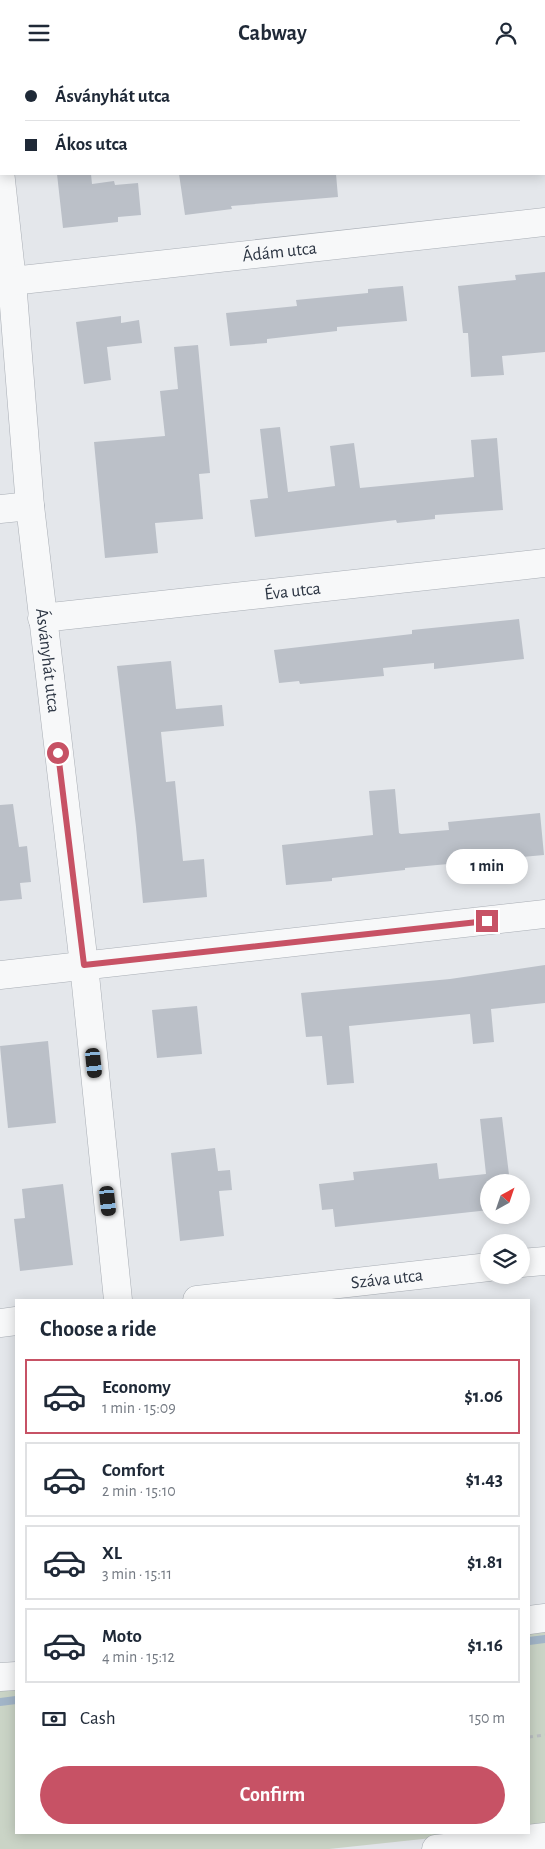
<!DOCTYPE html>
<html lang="en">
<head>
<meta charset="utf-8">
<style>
  :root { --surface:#fff; --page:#f2f2f3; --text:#1f2937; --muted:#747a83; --line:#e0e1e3; --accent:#c75265 }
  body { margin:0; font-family:"Alegreya Sans",sans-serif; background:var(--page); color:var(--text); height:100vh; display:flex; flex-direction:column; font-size:19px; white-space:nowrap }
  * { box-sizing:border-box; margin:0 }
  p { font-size:16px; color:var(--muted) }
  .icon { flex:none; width:28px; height:28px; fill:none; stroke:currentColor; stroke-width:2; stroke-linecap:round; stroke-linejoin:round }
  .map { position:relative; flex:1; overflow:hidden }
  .drawer { position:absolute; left:15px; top:1234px; width:515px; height:535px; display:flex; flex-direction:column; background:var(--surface); border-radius:0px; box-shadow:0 2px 12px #0003 }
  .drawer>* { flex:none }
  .banner { position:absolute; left:0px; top:0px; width:545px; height:110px; box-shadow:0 2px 12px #0003; display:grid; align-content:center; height:110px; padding:0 25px; background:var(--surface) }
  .needle { width:32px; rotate:40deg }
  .tools { position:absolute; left:480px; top:1109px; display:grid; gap:10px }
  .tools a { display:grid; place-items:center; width:50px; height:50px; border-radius:50%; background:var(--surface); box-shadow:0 2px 12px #0003; font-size:25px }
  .end { position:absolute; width:22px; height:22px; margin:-11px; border:6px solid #c75265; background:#fff; box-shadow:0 0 0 2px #fff }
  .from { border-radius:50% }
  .bubble { position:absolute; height:35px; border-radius:18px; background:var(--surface); box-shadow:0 2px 12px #0003; font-size:16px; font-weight:700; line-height:35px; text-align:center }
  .car { position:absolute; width:15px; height:30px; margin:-15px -8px; border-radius:6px; box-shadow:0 0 4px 1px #0007; background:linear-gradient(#222 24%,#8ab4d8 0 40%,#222 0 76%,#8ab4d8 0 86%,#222 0) }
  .banner b { display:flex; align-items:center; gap:18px; height:48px; font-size:19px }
  .banner b+b { border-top:1px solid var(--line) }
  .banner i { width:12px; height:12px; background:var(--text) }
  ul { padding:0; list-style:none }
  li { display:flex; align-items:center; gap:15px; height:75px; margin:0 10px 8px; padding:0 15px; border:2px solid var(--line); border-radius:0px }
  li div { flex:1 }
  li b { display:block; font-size:19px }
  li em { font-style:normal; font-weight:700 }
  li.active { border-color:var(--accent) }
  li>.icon { width:45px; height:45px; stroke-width:1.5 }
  h2 { padding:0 25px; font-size:22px; line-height:60px }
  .pay { display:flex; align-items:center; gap:12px; height:55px; padding:0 25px; font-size:19px }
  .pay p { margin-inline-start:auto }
  .primary-button { display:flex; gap:10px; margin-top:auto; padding:10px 25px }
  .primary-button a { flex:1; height:58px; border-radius:30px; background:var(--accent); color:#fff; font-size:20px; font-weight:700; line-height:58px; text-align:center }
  header { display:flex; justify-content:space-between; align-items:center; height:65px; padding:0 25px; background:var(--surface); font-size:22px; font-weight:700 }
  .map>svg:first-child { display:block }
  .green { fill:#cad4c6 }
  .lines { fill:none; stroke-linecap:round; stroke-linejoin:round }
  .stream { stroke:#a2b5c8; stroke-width:8 }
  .building { fill:#bbc0c8 }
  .street-casing { stroke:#a9aeb5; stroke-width:29 }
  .path { stroke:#babec2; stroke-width:3; stroke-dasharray:4 4; stroke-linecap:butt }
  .street { stroke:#f7f8f9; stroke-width:28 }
  .route { stroke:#c75265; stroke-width:6 }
  .labels { text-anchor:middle; stroke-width:4; stroke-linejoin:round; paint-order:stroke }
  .street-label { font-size:18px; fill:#2c3543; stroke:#f4f6f8 }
</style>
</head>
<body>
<header><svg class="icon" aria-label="menu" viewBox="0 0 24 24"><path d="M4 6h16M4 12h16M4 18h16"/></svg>Cabway<svg class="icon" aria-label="person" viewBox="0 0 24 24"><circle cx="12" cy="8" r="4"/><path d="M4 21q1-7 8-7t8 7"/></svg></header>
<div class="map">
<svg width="545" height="1784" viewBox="0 0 545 1784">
  <rect width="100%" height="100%" fill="#e4e7eb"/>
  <g class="green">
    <polygon points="545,1555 545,1760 529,1762 529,1557"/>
    <polygon points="16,1617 16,1768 479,1768 329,1784 0,1784 0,1619"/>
  </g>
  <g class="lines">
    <g class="stream">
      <polyline points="529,1576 545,1574"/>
      <polyline points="0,1637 16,1635"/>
    </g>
  </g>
  <g class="building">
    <polygon points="57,109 91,109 92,119 114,116 115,120 138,118 141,150 118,152 118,157 63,163"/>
    <polygon points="179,109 336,109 338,132 231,141 232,144 185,150"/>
    <polygon points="545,207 545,287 502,291 504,310 471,312 468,268 463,268 458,221 516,215 515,210"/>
    <polygon points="403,221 407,256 337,262 337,266 267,274 267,278 230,281 226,248 297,241 296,235 368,228 368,224"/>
    <polygon points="121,251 121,258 139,255 142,278 107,282 111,315 84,319 76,257"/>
    <polygon points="198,280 210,408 199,409 203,454 155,458 158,488 105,493 94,377 165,371 160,326 178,324 174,282"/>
    <polygon points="280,362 288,427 335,421 330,381 354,378 360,423 474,412 471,375 497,373 503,445 435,450 435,454 397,458 396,455 255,472 250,435 268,433 260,364"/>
    <polygon points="519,554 524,594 434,604 434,598 383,603 384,611 300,619 299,616 279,618 274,585 412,569 412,565"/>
    <polygon points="171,596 176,644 222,640 224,661 161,667 166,717 175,716 183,796 204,794 207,832 143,838 136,762 117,601"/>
    <polygon points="395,724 399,768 401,769 449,765 448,757 540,748 544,790 405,803 405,805 332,813 332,816 286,820 282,780 373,770 369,726"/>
    <polygon points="13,739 19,782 27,781 31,817 20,818 22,834 0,836 0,740"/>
    <polygon points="545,900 545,938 491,944 494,977 473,979 470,949 349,961 354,1018 327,1020 322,971 306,972 301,928 450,914"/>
    <polygon points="197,941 202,989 157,993 152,945"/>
    <polygon points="48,976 56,1058 8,1063 0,981"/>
    <polygon points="502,1052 510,1118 489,1118 489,1145 335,1162 333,1144 322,1145 319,1119 354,1115 353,1107 437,1098 439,1114 486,1109 480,1054"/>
    <polygon points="215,1083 218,1106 230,1105 232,1125 219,1126 224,1171 180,1176 171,1088"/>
    <polygon points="63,1119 73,1200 20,1206 14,1154 25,1153 22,1124"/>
  </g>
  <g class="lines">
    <defs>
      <g id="street">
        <path id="s1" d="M0,106L12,216L30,441L84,900L118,1235"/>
        <path id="s2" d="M12,216L545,157"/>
        <polyline points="0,444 30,441"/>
        <path id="s3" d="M42,553L545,498"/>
        <polyline points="0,910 545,849"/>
        <polyline points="521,1198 545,1196"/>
        <path id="s4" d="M197,1235L489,1202"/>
        <polyline points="0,1258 16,1256"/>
        <polyline points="529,1555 545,1553"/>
        <polyline points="0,1612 16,1611"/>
        <polyline points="436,1784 545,1772"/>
      </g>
    </defs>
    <use href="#street" class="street-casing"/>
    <polyline class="path" points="529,1672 545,1670"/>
    <use href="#street" class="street"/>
  </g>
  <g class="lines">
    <polyline class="route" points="58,688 84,900 487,856"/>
  </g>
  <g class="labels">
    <g class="street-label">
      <text dy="6" stroke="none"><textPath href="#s2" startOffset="269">Ádám utca</textPath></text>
      <text dy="6" stroke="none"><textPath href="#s3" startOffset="252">Éva utca</textPath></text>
      <text dy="6" stroke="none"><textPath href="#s1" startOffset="492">Ásványhát utca</textPath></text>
      <text dy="6" stroke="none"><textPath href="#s4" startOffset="191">Száva utca</textPath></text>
    </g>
  </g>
</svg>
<div class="tools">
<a><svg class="needle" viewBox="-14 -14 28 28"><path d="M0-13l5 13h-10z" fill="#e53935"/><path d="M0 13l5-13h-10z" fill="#747a83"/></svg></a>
<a><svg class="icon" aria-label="layers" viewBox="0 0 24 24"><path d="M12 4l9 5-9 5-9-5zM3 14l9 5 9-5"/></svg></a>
</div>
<i class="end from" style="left:58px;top:688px"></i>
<i class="end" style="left:487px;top:856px"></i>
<div class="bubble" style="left:446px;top:784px;width:82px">1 min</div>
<i class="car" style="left:94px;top:998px;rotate:174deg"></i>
<i class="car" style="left:108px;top:1136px;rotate:174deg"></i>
<div class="banner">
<b><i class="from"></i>Ásványhát utca</b>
<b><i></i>Ákos utca</b>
</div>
<section class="drawer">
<h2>Choose a ride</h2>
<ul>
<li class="active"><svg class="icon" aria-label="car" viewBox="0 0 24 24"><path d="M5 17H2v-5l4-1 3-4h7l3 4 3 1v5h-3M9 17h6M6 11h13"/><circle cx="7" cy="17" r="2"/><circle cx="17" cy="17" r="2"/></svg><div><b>Economy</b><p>1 min · 15:09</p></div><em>$1.06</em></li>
<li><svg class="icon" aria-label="car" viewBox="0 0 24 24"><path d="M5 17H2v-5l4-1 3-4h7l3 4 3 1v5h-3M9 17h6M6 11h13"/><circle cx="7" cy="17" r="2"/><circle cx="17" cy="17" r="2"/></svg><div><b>Comfort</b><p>2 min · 15:10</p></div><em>$1.43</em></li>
<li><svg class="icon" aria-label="car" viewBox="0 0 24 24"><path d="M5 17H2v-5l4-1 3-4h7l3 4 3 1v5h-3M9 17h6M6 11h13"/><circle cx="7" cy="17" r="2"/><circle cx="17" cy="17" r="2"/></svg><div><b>XL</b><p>3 min · 15:11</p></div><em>$1.81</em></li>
<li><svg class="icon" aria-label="car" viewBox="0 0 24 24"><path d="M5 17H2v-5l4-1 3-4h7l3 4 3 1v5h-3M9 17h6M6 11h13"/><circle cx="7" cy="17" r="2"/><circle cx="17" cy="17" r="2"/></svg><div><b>Moto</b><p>4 min · 15:12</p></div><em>$1.16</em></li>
</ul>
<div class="pay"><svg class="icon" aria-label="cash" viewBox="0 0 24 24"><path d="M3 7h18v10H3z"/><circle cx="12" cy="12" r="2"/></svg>Cash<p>150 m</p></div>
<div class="primary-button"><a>Confirm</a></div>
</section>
</div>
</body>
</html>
